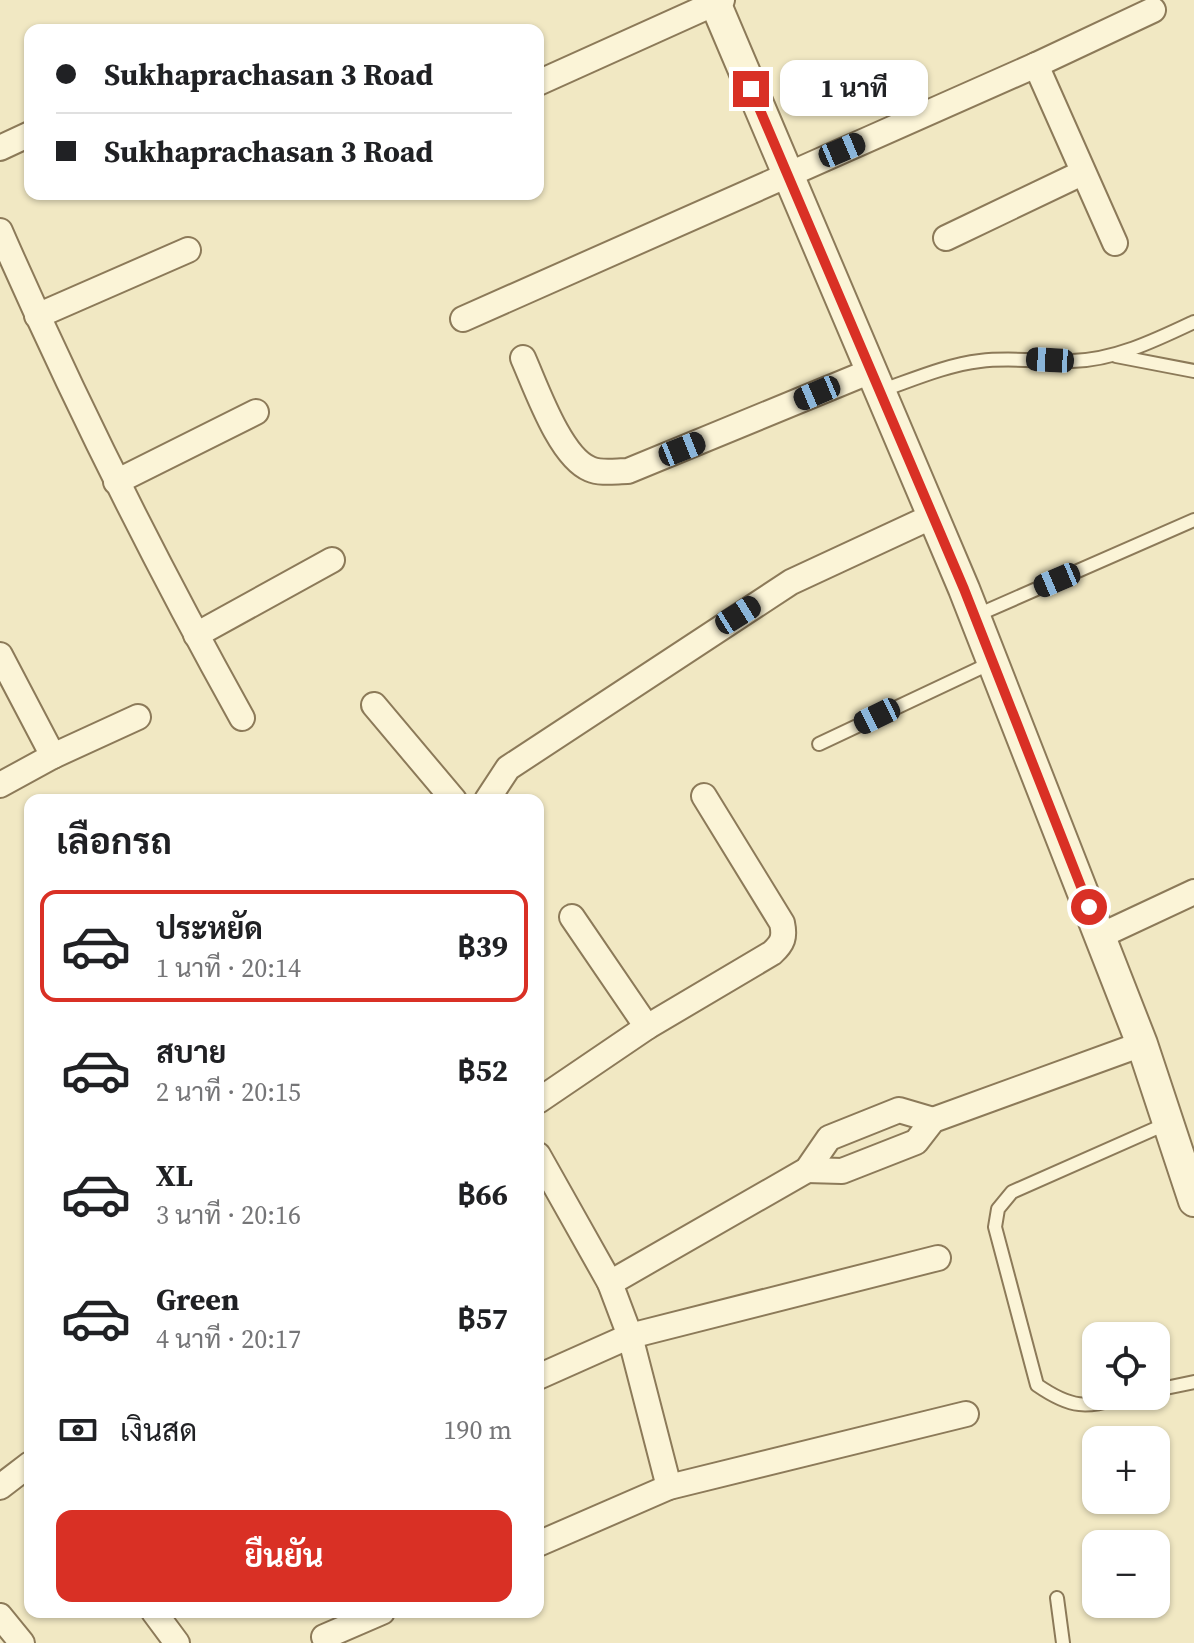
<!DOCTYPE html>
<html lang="th">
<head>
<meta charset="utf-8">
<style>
  :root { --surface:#fff; --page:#f6f6f6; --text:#202124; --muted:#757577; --line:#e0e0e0; --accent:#d93025 }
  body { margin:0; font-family:"Source Serif 4",Sarabun,serif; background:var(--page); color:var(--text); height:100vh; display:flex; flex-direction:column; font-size:30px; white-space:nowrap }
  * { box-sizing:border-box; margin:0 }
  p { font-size:26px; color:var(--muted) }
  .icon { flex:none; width:44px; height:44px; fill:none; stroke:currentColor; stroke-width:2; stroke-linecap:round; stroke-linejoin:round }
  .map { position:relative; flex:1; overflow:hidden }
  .sheet { position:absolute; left:24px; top:794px; width:520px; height:824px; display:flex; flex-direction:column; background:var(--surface); border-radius:16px; box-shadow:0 2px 6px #0004 }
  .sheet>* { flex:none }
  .guide { position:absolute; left:24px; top:24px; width:520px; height:176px; border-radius:16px; box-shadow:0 2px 6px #0004; display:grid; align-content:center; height:176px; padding:0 32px; background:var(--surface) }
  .tools { position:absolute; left:1082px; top:1322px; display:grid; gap:16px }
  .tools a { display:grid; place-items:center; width:88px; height:88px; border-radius:16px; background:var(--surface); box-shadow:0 2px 6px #0004; font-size:40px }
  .end { position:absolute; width:36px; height:36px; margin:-18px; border:10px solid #d93025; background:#fff; box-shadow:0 0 0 4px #fff }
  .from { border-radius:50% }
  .bubble { position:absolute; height:56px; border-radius:16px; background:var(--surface); box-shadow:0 2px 6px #0004; font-size:26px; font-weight:700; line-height:56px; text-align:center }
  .car { position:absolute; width:24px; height:48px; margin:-24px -12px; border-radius:10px; box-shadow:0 0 6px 2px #0007; background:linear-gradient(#222 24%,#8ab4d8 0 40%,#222 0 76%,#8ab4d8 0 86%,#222 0) }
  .guide b { display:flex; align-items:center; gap:28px; height:76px; font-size:30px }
  .guide b+b { border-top:2px solid var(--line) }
  .guide i { width:20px; height:20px; background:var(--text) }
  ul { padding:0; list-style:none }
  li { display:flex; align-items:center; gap:24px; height:112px; margin:0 16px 12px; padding:0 16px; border:4px solid transparent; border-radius:16px }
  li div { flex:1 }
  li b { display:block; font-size:30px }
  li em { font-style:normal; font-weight:700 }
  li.active { border-color:var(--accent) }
  li>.icon { width:72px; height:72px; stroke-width:1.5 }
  h2 { padding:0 32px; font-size:36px; line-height:96px }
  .pay { display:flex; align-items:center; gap:20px; height:88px; padding:0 32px; font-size:30px }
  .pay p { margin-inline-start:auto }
  .primary-button { display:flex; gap:16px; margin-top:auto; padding:16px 32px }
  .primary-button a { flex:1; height:92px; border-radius:16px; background:var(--accent); color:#fff; font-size:32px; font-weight:700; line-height:92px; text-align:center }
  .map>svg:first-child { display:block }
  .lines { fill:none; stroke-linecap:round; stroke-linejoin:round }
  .service-casing { stroke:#8c7a59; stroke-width:16 }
  .minor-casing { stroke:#8c7a59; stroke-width:28 }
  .tertiary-casing { stroke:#8c7a59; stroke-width:34 }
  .service { stroke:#fbf4d7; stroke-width:12 }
  .minor { stroke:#fbf4d7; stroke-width:24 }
  .tertiary { stroke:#fbf4d7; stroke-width:30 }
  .route { stroke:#d93025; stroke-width:10 }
</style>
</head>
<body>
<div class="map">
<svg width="1194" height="1643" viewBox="0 0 1194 1643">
  <rect width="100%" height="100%" fill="#f1e8c3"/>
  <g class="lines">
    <defs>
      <g id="service">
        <polyline points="1116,356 1194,371"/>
        <path d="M880,391C912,380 946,365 980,361C1011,357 1041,362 1072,361C1115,360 1156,340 1194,322"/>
        <polyline points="975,616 1194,520"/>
        <polyline points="819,744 993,662"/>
        <polyline points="1156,1390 1194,1382"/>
        <path d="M1131,1396C1088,1406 1076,1412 1037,1385L995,1227L998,1209L1012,1192L1168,1123"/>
        <polyline points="1057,1598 1063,1643"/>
      </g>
      <g id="minor">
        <polyline points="1036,65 1115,243"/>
        <polyline points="538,83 722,0"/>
        <polyline points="0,148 30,134"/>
        <path d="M0,231C73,398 153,558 242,718"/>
        <polyline points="946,238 1082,173"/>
        <polyline points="37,316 188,250"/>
        <polyline points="463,319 1036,65 1153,10"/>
        <path d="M523,358C536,387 560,457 590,469C601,474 616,471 628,471L871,371"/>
        <polyline points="116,482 256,412"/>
        <polyline points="196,635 332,560"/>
        <polyline points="0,655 53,756"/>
        <polyline points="374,705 454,800"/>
        <polyline points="0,785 53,756 138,717"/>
        <polyline points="487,800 508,768 791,582 933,516"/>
        <polyline points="572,917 647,1027"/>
        <polyline points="1100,936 1194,892"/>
        <path d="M538,1101L647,1027L772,953C783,943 785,937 782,923L704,796"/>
        <polyline points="538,1155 610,1283 630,1336 669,1487"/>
        <polyline points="807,1170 842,1171 916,1142 933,1120 1142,1044"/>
        <polyline points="610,1283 807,1170 829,1138 899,1110 933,1120"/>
        <polyline points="538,1377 630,1336 938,1258"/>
        <polyline points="0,1487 30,1464"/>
        <polyline points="538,1544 669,1487 966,1414"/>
        <polyline points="154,1612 177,1643"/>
        <polyline points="0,1616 22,1643"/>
        <polyline points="324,1637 382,1612"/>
      </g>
      <polyline id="tertiary" points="714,0 964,589 1142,1044 1194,1201"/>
    </defs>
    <use href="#service" class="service-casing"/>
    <use href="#minor" class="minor-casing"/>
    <use href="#tertiary" class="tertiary-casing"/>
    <use href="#service" class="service"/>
    <use href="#minor" class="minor"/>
    <use href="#tertiary" class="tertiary"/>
  </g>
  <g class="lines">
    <polyline class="route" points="751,89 964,589 1089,907"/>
  </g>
</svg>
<div class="tools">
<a><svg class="icon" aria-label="locate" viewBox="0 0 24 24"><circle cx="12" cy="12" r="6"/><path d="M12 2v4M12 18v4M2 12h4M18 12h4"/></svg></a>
<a>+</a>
<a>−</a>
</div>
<i class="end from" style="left:1089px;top:907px"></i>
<i class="end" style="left:751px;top:89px"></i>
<div class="bubble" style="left:780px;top:60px;width:148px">1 นาที</div>
<i class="car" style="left:842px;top:150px;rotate:67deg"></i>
<i class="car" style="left:1050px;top:360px;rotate:273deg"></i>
<i class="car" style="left:817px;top:393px;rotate:247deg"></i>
<i class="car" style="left:682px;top:449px;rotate:68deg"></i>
<i class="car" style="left:1057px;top:580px;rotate:247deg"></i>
<i class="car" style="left:738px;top:615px;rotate:58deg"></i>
<i class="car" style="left:877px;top:716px;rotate:244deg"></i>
<div class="guide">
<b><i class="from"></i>Sukhaprachasan 3 Road</b>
<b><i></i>Sukhaprachasan 3 Road</b>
</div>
<section class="sheet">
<h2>เลือกรถ</h2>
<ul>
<li class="active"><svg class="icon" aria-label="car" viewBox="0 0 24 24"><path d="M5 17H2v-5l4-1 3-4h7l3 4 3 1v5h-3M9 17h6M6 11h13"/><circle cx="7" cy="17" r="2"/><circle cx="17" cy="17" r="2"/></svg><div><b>ประหยัด</b><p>1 นาที · 20:14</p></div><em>฿39</em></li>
<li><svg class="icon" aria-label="car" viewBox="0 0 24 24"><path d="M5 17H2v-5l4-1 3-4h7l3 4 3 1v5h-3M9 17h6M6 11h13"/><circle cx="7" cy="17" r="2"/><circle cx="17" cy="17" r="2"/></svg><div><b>สบาย</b><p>2 นาที · 20:15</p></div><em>฿52</em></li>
<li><svg class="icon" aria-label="car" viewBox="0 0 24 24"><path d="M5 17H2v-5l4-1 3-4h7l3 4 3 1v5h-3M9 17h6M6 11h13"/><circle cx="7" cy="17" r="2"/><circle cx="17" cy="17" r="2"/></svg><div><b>XL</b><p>3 นาที · 20:16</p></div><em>฿66</em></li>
<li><svg class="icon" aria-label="car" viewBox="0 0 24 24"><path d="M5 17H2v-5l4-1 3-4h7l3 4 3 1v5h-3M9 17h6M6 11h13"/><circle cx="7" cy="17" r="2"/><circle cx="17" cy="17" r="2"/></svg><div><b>Green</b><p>4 นาที · 20:17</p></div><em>฿57</em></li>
</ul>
<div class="pay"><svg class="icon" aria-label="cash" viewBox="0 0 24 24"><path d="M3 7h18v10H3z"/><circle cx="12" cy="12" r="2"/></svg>เงินสด<p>190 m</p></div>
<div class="primary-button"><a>ยืนยัน</a></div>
</section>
</div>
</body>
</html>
